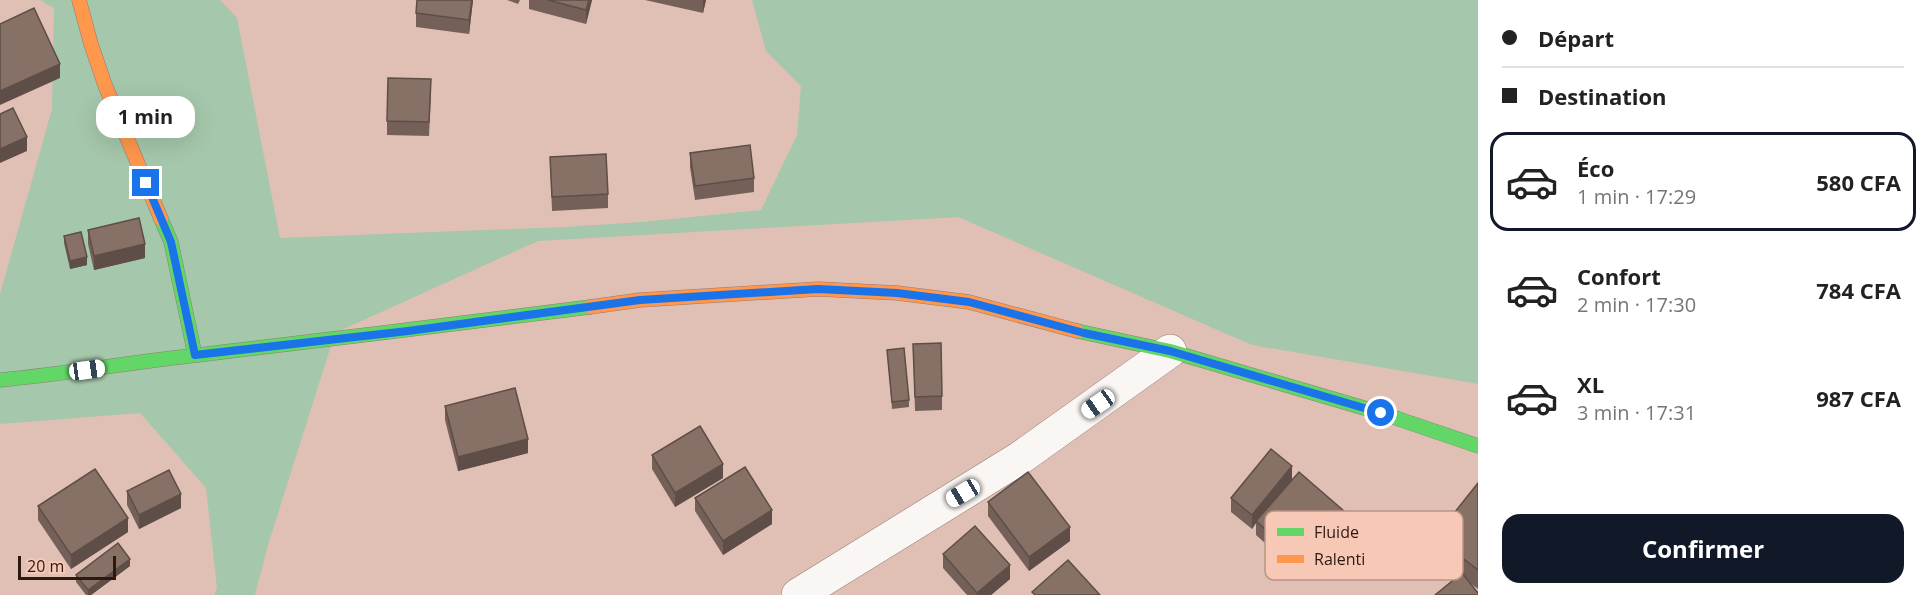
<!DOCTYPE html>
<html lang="fr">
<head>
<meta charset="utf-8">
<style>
  :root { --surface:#fff; --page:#f6f6f6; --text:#222; --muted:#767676; --line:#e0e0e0; --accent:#111827 }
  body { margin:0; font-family:"Open Sans",sans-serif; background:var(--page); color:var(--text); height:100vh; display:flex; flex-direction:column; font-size:22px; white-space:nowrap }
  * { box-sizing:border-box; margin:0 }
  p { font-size:20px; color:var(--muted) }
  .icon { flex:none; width:33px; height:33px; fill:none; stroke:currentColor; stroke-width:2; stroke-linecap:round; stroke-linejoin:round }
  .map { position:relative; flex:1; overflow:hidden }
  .details { display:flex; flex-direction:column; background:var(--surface); width:450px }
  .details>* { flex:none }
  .top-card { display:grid; align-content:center; height:132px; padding:0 24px; background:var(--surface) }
  .scale { position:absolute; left:18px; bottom:15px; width:98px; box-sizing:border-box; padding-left:6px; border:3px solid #2e1911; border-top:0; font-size:16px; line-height:21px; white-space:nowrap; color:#2e1911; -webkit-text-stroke:4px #f7c8b6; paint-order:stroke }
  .end { position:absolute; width:27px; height:27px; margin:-14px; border:8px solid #1a73e8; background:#fff; box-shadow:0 0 0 3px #fff }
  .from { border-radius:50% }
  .bubble { position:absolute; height:42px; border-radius:18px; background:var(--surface); box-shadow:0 6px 24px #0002; font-size:20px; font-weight:700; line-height:42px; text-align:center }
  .car { position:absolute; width:18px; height:36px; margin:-18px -9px; border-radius:8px; box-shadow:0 0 4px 2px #0007; background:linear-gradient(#fff 24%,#345 0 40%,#fff 0 76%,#345 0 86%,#fff 0) }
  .top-card b { display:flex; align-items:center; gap:21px; height:57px; font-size:22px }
  .top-card b+b { border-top:2px solid var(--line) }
  .top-card i { width:15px; height:15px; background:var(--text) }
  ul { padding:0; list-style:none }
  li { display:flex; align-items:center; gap:18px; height:99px; margin:0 12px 9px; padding:0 12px; border:3px solid transparent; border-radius:18px }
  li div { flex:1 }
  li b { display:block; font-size:22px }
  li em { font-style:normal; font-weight:700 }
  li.current { border-color:var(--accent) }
  li>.icon { width:54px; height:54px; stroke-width:1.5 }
  .cta { display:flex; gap:12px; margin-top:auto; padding:12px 24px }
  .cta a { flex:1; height:69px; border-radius:18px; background:var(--accent); color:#fff; font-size:24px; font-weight:700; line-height:69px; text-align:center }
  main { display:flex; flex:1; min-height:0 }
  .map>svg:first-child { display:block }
  .green { fill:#a5c7ab }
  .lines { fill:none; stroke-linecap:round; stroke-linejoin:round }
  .street-casing { stroke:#947c74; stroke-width:34 }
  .fast-casing { stroke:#947c74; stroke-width:15 }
  .slow-casing { stroke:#947c74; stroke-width:15 }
  .street { stroke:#faf6f4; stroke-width:33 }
  .fast { stroke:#63d668; stroke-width:14 }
  .slow { stroke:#ff974d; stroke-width:14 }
  .wall { fill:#746058 }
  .shaded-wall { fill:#5e4e47 }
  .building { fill:#877066; stroke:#5e4e47; stroke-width:1.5 }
  .route { stroke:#1a73e8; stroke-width:8 }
  .key { fill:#f7c8b6; stroke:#bb9484; stroke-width:1.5 }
  .key-label { font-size:16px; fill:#2e1911 }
</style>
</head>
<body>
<main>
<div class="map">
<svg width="1478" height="595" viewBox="0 0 1478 595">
  <rect width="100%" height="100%" fill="#e0c0b4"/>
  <polygon class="green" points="40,0 220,0 237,18 280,238 564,227 642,222 761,210 797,135 801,86 766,51 752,0 1478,0 1478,384 1252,345 958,217 538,241 335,333 268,545 255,595 214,595 217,588 206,488 140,413 0,424 0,294 52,109 54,8"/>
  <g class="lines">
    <defs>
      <polyline id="street" points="798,595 1020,458 1170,351"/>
      <g id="fast">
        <polyline points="161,219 171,242 195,355"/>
        <polyline points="1077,331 1170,351 1381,413 1478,446"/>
        <path d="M0,380C66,374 132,362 198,355C329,339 459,324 590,307"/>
      </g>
      <g id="slow">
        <polyline points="79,0 91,44 105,85 161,219"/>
        <polyline points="590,307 640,300 818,289 897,293 969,302 1077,331"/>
      </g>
    </defs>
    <use href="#street" class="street-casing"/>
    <use href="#fast" class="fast-casing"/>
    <use href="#slow" class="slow-casing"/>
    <use href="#street" class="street"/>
    <use href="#fast" class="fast"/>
    <use href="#slow" class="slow"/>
  </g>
  <g class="wall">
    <polygon points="473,0 469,34 416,27 416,13"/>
    <polygon points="507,0 520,0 518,4"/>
    <polygon points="529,0 592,0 586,24 529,9"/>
    <polygon points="645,0 706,0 703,13"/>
    <polygon points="431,93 429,136 387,135 387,121"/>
    <polygon points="690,153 754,178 754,192 695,200 690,167"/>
    <polygon points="550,157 608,194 608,208 552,211"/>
    <polygon points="88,230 145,258 94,270 88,244"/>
    <polygon points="64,236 87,265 70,269 64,243"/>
    <polygon points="913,344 942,396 942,410 915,411"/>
    <polygon points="887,350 909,400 909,407 892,409"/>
    <polygon points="445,406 528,453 458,471 445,420"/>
    <polygon points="652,455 723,478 675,507 652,469"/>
    <polygon points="1292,480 1344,525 1300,574 1256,535 1256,523 1252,529 1231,512 1231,498"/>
    <polygon points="1478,483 1478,589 1435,556 1435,537"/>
    <polygon points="127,491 181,508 139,529 127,505"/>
    <polygon points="695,498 772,524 723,555 695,511"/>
    <polygon points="988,502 1070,541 1029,571 988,516"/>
    <polygon points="38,506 128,532 71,569 38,520"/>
    <polygon points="943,554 1010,579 991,595 967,595 943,568"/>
    <polygon points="130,566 91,595 86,595 76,582 76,575"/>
  </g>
  <g class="shaded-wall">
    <polygon points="472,0 473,0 469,34 469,20"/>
    <polygon points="589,0 592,0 586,24 586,10"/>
    <polygon points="703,0 706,0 703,13"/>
    <polygon points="60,64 60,78 0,105 0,91"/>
    <polygon points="27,137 27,151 0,163 0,149"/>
    <polygon points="145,244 145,258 94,270 94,256"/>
    <polygon points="87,257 87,265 70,269 70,261"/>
    <polygon points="528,439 528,453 458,471 458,457"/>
    <polygon points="723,464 723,478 675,507 675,493"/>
    <polygon points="1292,466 1292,480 1256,521 1256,523 1252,529 1252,515"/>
    <polygon points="181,494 181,508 139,529 139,515"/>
    <polygon points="772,510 772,524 723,555 723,541"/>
    <polygon points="1344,511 1344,525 1300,574 1300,560"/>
    <polygon points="128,518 128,532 71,569 71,555"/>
    <polygon points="1070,527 1070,541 1029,571 1029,557"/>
    <polygon points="130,559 130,566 91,595 88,595 88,590"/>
    <polygon points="1010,565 1010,579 991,595 977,595 977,593"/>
  </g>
  <g class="building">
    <polygon points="417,0 472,0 469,20 416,13"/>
    <polygon points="548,0 589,0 586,10"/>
    <polygon points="34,8 60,64 0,91 0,24"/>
    <polygon points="388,78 431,79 429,122 387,121"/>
    <polygon points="13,108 27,137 0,149 0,114"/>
    <polygon points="750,145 754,178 695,186 690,153"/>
    <polygon points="606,154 608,194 552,197 550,157"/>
    <polygon points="139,218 145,244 94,256 88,230"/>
    <polygon points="81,232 87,257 70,261 64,236"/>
    <polygon points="941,343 942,396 915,397 913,344"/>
    <polygon points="904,348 909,400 892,402 887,350"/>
    <polygon points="515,388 528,439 458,457 445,406"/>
    <polygon points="700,426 723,464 675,493 652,455"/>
    <polygon points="1271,449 1292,466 1252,515 1231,498"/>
    <polygon points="745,467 772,510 723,541 695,498"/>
    <polygon points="95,469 128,518 71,555 38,506"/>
    <polygon points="169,470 181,494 139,515 127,491"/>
    <polygon points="1028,472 1070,527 1029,557 988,502"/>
    <polygon points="1299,472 1344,511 1300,560 1256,521"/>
    <polygon points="1478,483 1478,570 1435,537"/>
    <polygon points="975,526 1010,565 977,593 943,554"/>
    <polygon points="118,543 130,559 88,590 76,575"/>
    <polygon points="1068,560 1100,595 1035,595 1032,592"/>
    <polygon points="1462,573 1478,593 1478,595 1435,595"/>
  </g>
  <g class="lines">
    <polyline class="route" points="146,183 171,242 195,355 408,331 640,300 818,289 897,293 969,302 1084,333 1170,351 1381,413"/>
  </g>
  <rect x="1265" y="511" width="198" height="69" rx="9" class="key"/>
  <rect x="1277" y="528" width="27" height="8" fill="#63d668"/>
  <rect x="1277" y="555" width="27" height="8" fill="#ff974d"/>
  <g class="key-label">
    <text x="1314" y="538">Fluide</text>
    <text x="1314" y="565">Ralenti</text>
  </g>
</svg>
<div class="scale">20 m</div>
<i class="end from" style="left:1381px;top:413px"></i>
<i class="end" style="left:146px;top:183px"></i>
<div class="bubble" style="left:96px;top:96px;width:99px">1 min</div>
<i class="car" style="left:87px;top:370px;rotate:82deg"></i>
<i class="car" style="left:1098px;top:404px;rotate:235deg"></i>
<i class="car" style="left:963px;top:493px;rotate:239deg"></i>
</div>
<section class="details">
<div class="top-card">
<b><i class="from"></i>Départ</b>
<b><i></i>Destination</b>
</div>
<ul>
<li class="current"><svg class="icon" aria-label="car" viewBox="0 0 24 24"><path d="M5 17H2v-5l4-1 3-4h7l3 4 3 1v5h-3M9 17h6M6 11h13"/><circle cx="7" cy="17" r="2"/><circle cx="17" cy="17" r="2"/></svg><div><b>Éco</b><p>1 min · 17:29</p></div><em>580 CFA</em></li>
<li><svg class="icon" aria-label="car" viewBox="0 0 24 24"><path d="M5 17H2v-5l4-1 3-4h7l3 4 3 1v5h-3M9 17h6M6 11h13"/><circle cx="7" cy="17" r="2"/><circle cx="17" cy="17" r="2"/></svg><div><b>Confort</b><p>2 min · 17:30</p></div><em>784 CFA</em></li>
<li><svg class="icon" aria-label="car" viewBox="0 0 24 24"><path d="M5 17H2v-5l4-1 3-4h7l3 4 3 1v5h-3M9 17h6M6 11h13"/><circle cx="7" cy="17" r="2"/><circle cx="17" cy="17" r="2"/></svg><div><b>XL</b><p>3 min · 17:31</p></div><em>987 CFA</em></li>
</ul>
<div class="cta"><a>Confirmer</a></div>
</section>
</main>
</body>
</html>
